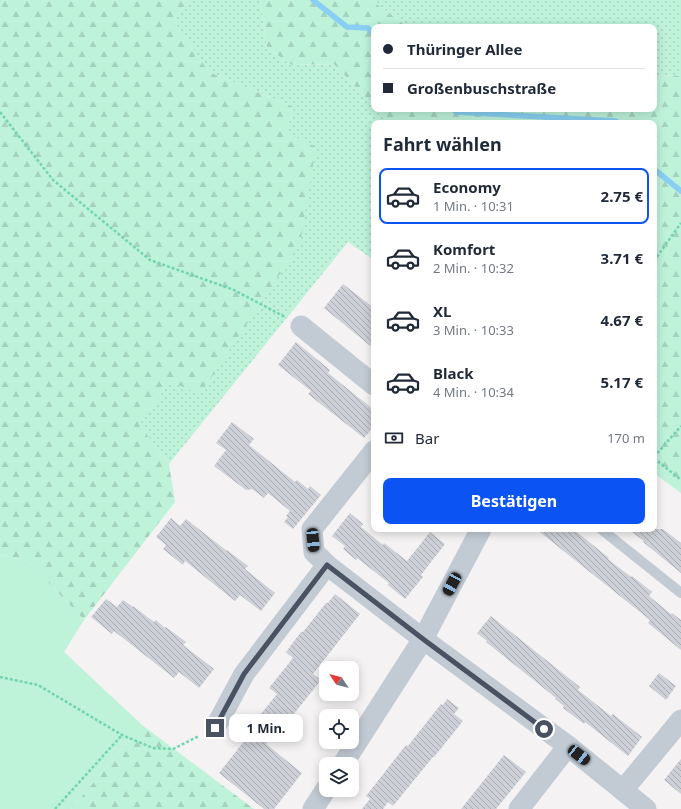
<!DOCTYPE html>
<html lang="de">
<head>
<meta charset="utf-8">
<style>
  :root { --surface:#fff; --page:#f2f2f3; --text:#1f2937; --muted:#747a83; --line:#e0e1e3; --accent:#0c53f4 }
  body { margin:0; font-family:"Noto Sans",sans-serif; background:var(--page); color:var(--text); height:100vh; display:flex; flex-direction:column; font-size:15px; white-space:nowrap }
  * { box-sizing:border-box; margin:0 }
  p { font-size:13px; color:var(--muted) }
  .icon { flex:none; width:22px; height:22px; fill:none; stroke:currentColor; stroke-width:2; stroke-linecap:round; stroke-linejoin:round }
  .map { position:relative; flex:1; overflow:hidden }
  .side { position:absolute; left:371px; top:120px; width:286px; height:412px; display:flex; flex-direction:column; background:var(--surface); border-radius:8px; box-shadow:0 2px 10px #0003 }
  .side>* { flex:none }
  .top-card { position:absolute; left:371px; top:24px; width:286px; height:88px; border-radius:8px; box-shadow:0 2px 10px #0003; display:grid; align-content:center; height:88px; padding:0 12px; background:var(--surface) }
  .needle { width:26px; rotate:305deg }
  .controls { position:absolute; left:319px; top:661px; display:grid; gap:8px }
  .controls a { display:grid; place-items:center; width:40px; height:40px; border-radius:8px; background:var(--surface); box-shadow:0 2px 10px #0003; font-size:20px }
  .end { position:absolute; width:18px; height:18px; margin:-9px; border:5px solid #485261; background:#fff; box-shadow:0 0 0 2px #fff }
  .from { border-radius:50% }
  .bubble { position:absolute; height:28px; border-radius:8px; background:var(--surface); box-shadow:0 2px 10px #0003; font-size:13px; font-weight:700; line-height:28px; text-align:center }
  .car { position:absolute; width:12px; height:24px; margin:-12px -6px; border-radius:5px; box-shadow:0 0 3px 1px #0007; background:linear-gradient(#222 24%,#8ab4d8 0 40%,#222 0 76%,#8ab4d8 0 86%,#222 0) }
  .top-card b { display:flex; align-items:center; gap:14px; height:38px; font-size:15px }
  .top-card b+b { border-top:1px solid var(--line) }
  .top-card i { width:10px; height:10px; background:var(--text) }
  ul { padding:0; list-style:none }
  li { display:flex; align-items:center; gap:12px; height:56px; margin:0 8px 6px; padding:0 4px; border:2px solid transparent; border-radius:8px }
  li div { flex:1 }
  li b { display:block; font-size:15px }
  li em { font-style:normal; font-weight:700 }
  li.on { border-color:var(--accent) }
  li>.icon { width:36px; height:36px; stroke-width:1.5 }
  h2 { padding:0 12px; font-size:18px; line-height:48px }
  .pay { display:flex; align-items:center; gap:10px; height:44px; padding:0 12px; font-size:15px }
  .pay p { margin-inline-start:auto }
  .action { display:flex; gap:8px; margin-top:auto; padding:8px 12px }
  .action a { flex:1; height:46px; border-radius:8px; background:var(--accent); color:#fff; font-size:16px; font-weight:700; line-height:46px; text-align:center }
  .map>svg:first-child { display:block }
  .grass { fill:url(#grass-dots) }
  .forest { fill:url(#forest-firs) }
  .green { fill:#bef3da }
  .lines { fill:none; stroke-linecap:round; stroke-linejoin:round }
  .stream { stroke:#89cff3; stroke-width:5.5 }
  .building { fill:url(#building-back-hatch) }
  .path { stroke:#73d4b1; stroke-width:2.5; stroke-dasharray:3 2; stroke-linecap:butt }
  .lane { stroke:#c2cad4; stroke-width:10 }
  .street { stroke:#c2cad4; stroke-width:21 }
  .route { stroke:#485261; stroke-width:5 }
</style>
</head>
<body>
<div class="map">
<svg width="681" height="809" viewBox="0 0 681 809">
  <defs>
    <pattern id="grass-dots" width="8" height="8" patternUnits="userSpaceOnUse"><rect width="8" height="8" fill="#bef3da"/><path d="M2 2h.1M6 6h.1" fill="none" stroke="#a5d2be" stroke-width="1.8" stroke-linecap="round"/></pattern>
    <pattern id="forest-firs" width="22" height="20" patternUnits="userSpaceOnUse"><rect width="22" height="20" fill="#bef3da"/><path d="M5 1l3.5 6h-7zM16 11l3.5 6h-7z" fill="#a5d2be"/></pattern>
    <pattern id="building-back-hatch" width="6" height="6" patternUnits="userSpaceOnUse"><rect width="6" height="6" fill="#cdd0d6"/><path d="M-1 5l2 2M0 0l6 6M5-1l2 2" fill="none" stroke="#a8abb1"/></pattern>
  </defs>
  <rect width="100%" height="100%" fill="#f4f2f2"/>
  <g class="grass">
    <polygon points="188,0 260,0 267,48 292,65 334,64 374,107 374,109 376,109 389,123 374,123 374,260 348,242 169,464 139,424 170,382 201,393 294,107 209,72 174,21"/>
    <polygon points="371,0 681,0 681,76 654,75 654,27 408,27"/>
  </g>
  <g class="forest">
    <polygon points="0,0 188,0 174,21 209,72 294,107 286,132 316,147 300,244 200,394 170,382 139,424 169,464 175,502 84,620 29,562 0,554"/>
    <polygon points="260,0 371,0 408,27 374,27 374,107 334,64 292,65 267,48"/>
    <polygon points="654,75 681,76 681,493 654,473 654,123 389,123 376,109 654,109"/>
    <polygon points="142,725 254,809 71,809"/>
  </g>
  <polygon class="green" points="0,554 29,562 84,620 64,652 142,725 71,809 0,809"/>
  <g class="lines">
    <g class="stream">
      <polyline points="313,0 347,27 368,28 374,35"/>
      <polyline points="453,109 456,112 616,121 617,123"/>
      <polyline points="654,169 681,191"/>
    </g>
  </g>
  <g class="building">
    <polygon points="343,284 374,308 374,349 324,308"/>
    <polygon points="296,342 330,370 328,373 374,410 374,426 364,438 308,394 311,391 278,365"/>
    <polygon points="232,422 254,439 249,445 295,482 297,480 308,489 310,486 321,495 293,529 284,522 288,517 286,516 290,511 268,493 264,498 252,489 246,490 214,466 226,450 216,443"/>
    <polygon points="350,513 363,524 361,527 383,545 384,543 407,561 430,532 445,544 421,575 423,577 405,599 388,585 389,583 357,558 356,560 343,549 345,546 332,536"/>
    <polygon points="171,518 180,526 186,519 227,551 227,550 248,566 245,569 275,593 261,611 240,595 235,601 185,561 183,565 163,549 166,545 156,537"/>
    <polygon points="536,529 573,529 609,558 608,559 631,577 632,576 652,592 649,596 671,614 672,613 681,620 681,650 648,623 650,620"/>
    <polygon points="628,529 663,529 681,543 681,573 643,542 644,541"/>
    <polygon points="335,594 360,614 313,674 321,680 289,720 287,718 266,744 302,773 274,809 264,809 219,773 256,726 253,724 277,694 269,688 293,658 286,652 301,632 303,632 326,603 328,603"/>
    <polygon points="106,599 117,607 123,600 133,607 133,606 154,622 156,620 165,628 166,627 186,642 183,645 214,669 199,688 179,672 174,678 114,631 112,634 91,617"/>
    <polygon points="491,616 580,687 578,690 611,716 613,714 642,737 628,756 585,722 584,724 563,708 564,706 555,699 556,698 486,642 487,641 477,633"/>
    <polygon points="659,673 676,686 666,700 649,686"/>
    <polygon points="447,699 459,708 454,714 463,721 434,757 433,757 393,806 388,802 383,809 362,809 370,799 366,796 406,745 408,746 441,704 443,705"/>
    <polygon points="504,755 526,772 496,809 461,809"/>
    <polygon points="681,759 681,794 664,780"/>
  </g>
  <g class="lines">
    <g class="path">
      <polyline points="0,112 53,180 150,260 234,290 285,317"/>
      <polyline points="654,261 681,223"/>
      <polyline points="654,457 681,426"/>
      <polyline points="654,458 681,480"/>
      <polyline points="0,677 38,685 122,735 153,748 173,749 199,736"/>
      <polyline points="55,809 122,735"/>
    </g>
    <polyline class="lane" points="601,529 681,593"/>
    <g class="street">
      <polyline points="301,326 374,385"/>
      <polyline points="374,451 312,529 314,552 327,565 423,639 568,746 646,809"/>
      <polyline points="215,728 244,674 327,565"/>
      <polyline points="343,764 423,639 481,529"/>
      <polyline points="623,790 681,720"/>
      <polyline points="313,809 326,789"/>
      <polyline points="519,809 568,746"/>
    </g>
  </g>
  <g class="lines">
    <polyline class="route" points="215,728 244,674 327,565 423,639 544,729"/>
  </g>
</svg>
<div class="controls">
<a><svg class="needle" viewBox="-14 -14 28 28"><path d="M0-13l5 13h-10z" fill="#e53935"/><path d="M0 13l5-13h-10z" fill="#747a83"/></svg></a>
<a><svg class="icon" aria-label="locate" viewBox="0 0 24 24"><circle cx="12" cy="12" r="6"/><path d="M12 2v4M12 18v4M2 12h4M18 12h4"/></svg></a>
<a><svg class="icon" aria-label="layers" viewBox="0 0 24 24"><path d="M12 4l9 5-9 5-9-5zM3 14l9 5 9-5"/></svg></a>
</div>
<i class="end from" style="left:544px;top:729px"></i>
<i class="end" style="left:215px;top:728px"></i>
<div class="bubble" style="left:229px;top:714px;width:74px">1 Min.</div>
<i class="car" style="left:313px;top:540px;rotate:175deg"></i>
<i class="car" style="left:452px;top:584px;rotate:208deg"></i>
<i class="car" style="left:579px;top:755px;rotate:128deg"></i>
<div class="top-card">
<b><i class="from"></i>Thüringer Allee</b>
<b><i></i>Großenbuschstraße</b>
</div>
<section class="side">
<h2>Fahrt wählen</h2>
<ul>
<li class="on"><svg class="icon" aria-label="car" viewBox="0 0 24 24"><path d="M5 17H2v-5l4-1 3-4h7l3 4 3 1v5h-3M9 17h6M6 11h13"/><circle cx="7" cy="17" r="2"/><circle cx="17" cy="17" r="2"/></svg><div><b>Economy</b><p>1 Min. · 10:31</p></div><em>2.75 €</em></li>
<li><svg class="icon" aria-label="car" viewBox="0 0 24 24"><path d="M5 17H2v-5l4-1 3-4h7l3 4 3 1v5h-3M9 17h6M6 11h13"/><circle cx="7" cy="17" r="2"/><circle cx="17" cy="17" r="2"/></svg><div><b>Komfort</b><p>2 Min. · 10:32</p></div><em>3.71 €</em></li>
<li><svg class="icon" aria-label="car" viewBox="0 0 24 24"><path d="M5 17H2v-5l4-1 3-4h7l3 4 3 1v5h-3M9 17h6M6 11h13"/><circle cx="7" cy="17" r="2"/><circle cx="17" cy="17" r="2"/></svg><div><b>XL</b><p>3 Min. · 10:33</p></div><em>4.67 €</em></li>
<li><svg class="icon" aria-label="car" viewBox="0 0 24 24"><path d="M5 17H2v-5l4-1 3-4h7l3 4 3 1v5h-3M9 17h6M6 11h13"/><circle cx="7" cy="17" r="2"/><circle cx="17" cy="17" r="2"/></svg><div><b>Black</b><p>4 Min. · 10:34</p></div><em>5.17 €</em></li>
</ul>
<div class="pay"><svg class="icon" aria-label="cash" viewBox="0 0 24 24"><path d="M3 7h18v10H3z"/><circle cx="12" cy="12" r="2"/></svg>Bar<p>170 m</p></div>
<div class="action"><a>Bestätigen</a></div>
</section>
</div>
</body>
</html>
